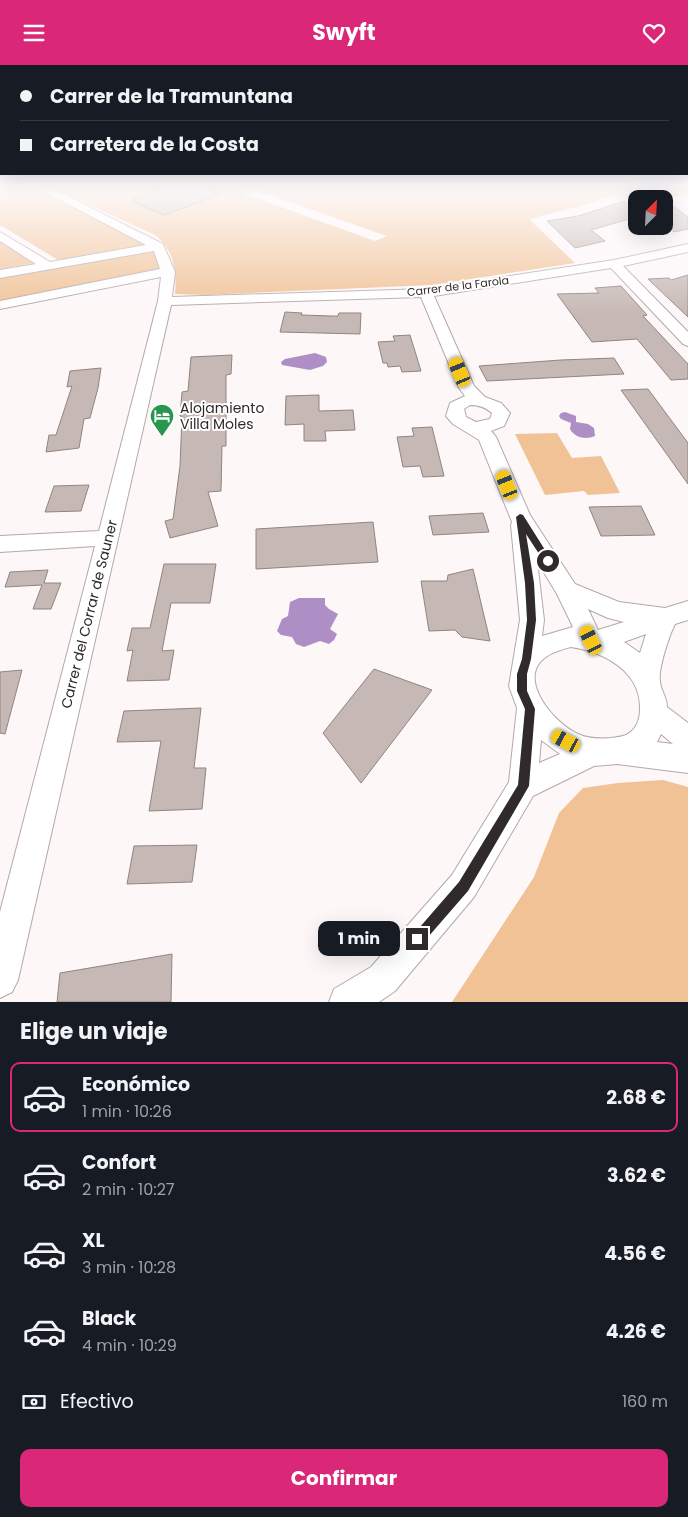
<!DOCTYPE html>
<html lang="es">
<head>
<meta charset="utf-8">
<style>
  :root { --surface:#171b24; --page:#242831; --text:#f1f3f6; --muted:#9ea1a6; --line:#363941; --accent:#db2777 }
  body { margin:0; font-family:Poppins,sans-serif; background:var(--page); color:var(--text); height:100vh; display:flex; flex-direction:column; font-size:19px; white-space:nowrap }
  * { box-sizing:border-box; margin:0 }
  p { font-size:16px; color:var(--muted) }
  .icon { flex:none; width:28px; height:28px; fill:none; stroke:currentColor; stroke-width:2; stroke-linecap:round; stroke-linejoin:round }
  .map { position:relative; height:937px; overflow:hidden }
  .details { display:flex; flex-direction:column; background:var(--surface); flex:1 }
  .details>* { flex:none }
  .banner { position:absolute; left:0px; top:0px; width:689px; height:110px; box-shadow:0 5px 20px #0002; display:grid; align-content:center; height:110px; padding:0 20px; background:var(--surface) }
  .needle { width:32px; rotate:24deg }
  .buttons { position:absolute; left:628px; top:125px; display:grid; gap:10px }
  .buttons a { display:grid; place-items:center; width:45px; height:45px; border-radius:10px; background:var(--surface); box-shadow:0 5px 20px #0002; font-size:25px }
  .end { position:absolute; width:22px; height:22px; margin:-11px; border:6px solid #302a2b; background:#fff; box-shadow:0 0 0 2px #fff }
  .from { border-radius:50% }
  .bubble { position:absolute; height:35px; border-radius:10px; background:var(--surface); box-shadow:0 5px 20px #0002; font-size:16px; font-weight:700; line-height:35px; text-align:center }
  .car { position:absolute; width:15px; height:30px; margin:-15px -8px; border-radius:6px; box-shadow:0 0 4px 1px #0007; background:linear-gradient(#f5c518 24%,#345 0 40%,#f5c518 0 76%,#345 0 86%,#f5c518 0) }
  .banner b { display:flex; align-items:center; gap:18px; height:48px; font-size:19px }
  .banner b+b { border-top:1px solid var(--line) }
  .banner i { width:12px; height:12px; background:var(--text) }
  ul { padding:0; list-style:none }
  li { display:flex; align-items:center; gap:15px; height:70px; margin:0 10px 8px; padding:0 10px; border:2px solid transparent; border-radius:10px }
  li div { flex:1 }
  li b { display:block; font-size:19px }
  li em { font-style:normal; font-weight:700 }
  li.current { border-color:var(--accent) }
  li>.icon { width:45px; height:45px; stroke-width:1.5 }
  h2 { padding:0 20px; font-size:22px; line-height:60px }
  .pay { display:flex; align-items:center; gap:12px; height:55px; padding:0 20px; font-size:19px }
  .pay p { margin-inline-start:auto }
  .button { display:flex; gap:10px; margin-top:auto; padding:10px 20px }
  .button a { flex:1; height:58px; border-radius:10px; background:var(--accent); color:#fff; font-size:20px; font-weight:700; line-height:58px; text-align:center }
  header { display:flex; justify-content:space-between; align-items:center; height:65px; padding:0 20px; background:var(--accent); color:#fff; font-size:22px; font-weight:700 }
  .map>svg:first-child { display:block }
  .green { fill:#f0c296 }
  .water { fill:#ae8fc5 }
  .building { fill:#c6b8b4; stroke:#918481 }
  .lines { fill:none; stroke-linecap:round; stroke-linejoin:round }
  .minor-casing { stroke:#b6a7a9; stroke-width:2 }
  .minor { fill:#fff; fill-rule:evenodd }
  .route { fill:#302a2b }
  .labels { text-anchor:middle; stroke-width:4; stroke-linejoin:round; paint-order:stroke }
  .far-street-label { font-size:11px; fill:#302a2b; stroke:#fff }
  .poi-label { font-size:14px; fill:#302a2b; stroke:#fff; text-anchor:start }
  .street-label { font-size:14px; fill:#302a2b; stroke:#fff }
</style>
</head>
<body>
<header><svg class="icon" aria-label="menu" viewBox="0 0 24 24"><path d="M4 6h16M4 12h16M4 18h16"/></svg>Swyft<svg class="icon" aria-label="heart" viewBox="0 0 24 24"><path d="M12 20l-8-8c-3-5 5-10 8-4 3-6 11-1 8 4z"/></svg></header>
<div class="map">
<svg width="688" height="937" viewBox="0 0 688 937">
  <rect width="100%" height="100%" fill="#fdf7f8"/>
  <g class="green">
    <polygon points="10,120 28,120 143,177 144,181 58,195 0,160 0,122"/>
    <path d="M46,120H220L375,176L387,171L241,120H672L688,124V131L608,132L577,142L529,154L575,198L432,220L204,230L175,229C177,206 174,185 155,170Z"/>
    <polygon points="0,174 34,198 0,204"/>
    <polygon points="155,187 162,205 130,210 0,237 0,213 138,188"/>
    <polygon points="557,368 572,393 601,391 620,428 588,430 584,426 545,430 515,369"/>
    <polygon points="663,715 688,722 688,937 452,937 534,812 559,748 583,723 618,718"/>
  </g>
  <g class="water">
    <polygon points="315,288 326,292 327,297 323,301 310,305 282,300 281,297 285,294"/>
    <path d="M565,347L576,351V357L588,359L594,363L595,371C586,375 575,373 570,364L571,358L561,354L559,351L561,348Z"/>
    <polygon points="299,533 325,533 325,540 329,544 338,549 330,564 337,569 334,575 329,579 320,576 304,582 296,579 292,572 281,570 277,566 282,554 288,551 290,537"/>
  </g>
  <g class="building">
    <polygon points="177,120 194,120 221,129 164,150 131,136 135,135 133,133"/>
    <polygon points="664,134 688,152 688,164 674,167 664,158"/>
    <polygon points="625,136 636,145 636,152 591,165 605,176 575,183 547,156 578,151"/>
    <polygon points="688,210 688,252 648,214 669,213 671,215"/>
    <polygon points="621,221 647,250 643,251 688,299 688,314 671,315 637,274 592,277 557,229 599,228 595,223"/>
    <polygon points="285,247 302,248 301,250 332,251 338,251 339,248 361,248 360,269 280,267"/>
    <polygon points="410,270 421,306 402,307 400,301 388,302 387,298 383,298 378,277 395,276 393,271"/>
    <polygon points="232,290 231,309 226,310 226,381 222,381 221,426 208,427 218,461 170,473 165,456 173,454 180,401 182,351 180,351 182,327 188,326 191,292"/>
    <polygon points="614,293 624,309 487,316 479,301 561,295"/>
    <polygon points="101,303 98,323 90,353 84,354 79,383 46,387 49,370 56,370 72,321 67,322 70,306"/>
    <polygon points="648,324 688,378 688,419 621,325"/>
    <polygon points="319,330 319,346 353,345 355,365 325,366 326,376 304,376 304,359 285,360 286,331"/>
    <polygon points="432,362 444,411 423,412 420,401 403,402 397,372 414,371 412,363"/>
    <polygon points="89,420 81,446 45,447 54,421"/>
    <polygon points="641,441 655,470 601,471 589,442"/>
    <polygon points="483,448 489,467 433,470 429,451"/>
    <polygon points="373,457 378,497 256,504 256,464"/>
    <polygon points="164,499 216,499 210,538 171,538 162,586 174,585 169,615 127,616 133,585 127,586 132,563 150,563"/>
    <polygon points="473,504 490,576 462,572 455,565 429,566 421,516 447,516 448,510"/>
    <polygon points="48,505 44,518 61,518 51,544 33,544 42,520 5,522 10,507"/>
    <polygon points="374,604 432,625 361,718 323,668"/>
    <polygon points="22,605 5,669 0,668 0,607"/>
    <polygon points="201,643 194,703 206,703 202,744 149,746 161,676 117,677 124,646"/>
    <polygon points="197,780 192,817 127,819 134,781"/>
    <polygon points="172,889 171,937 57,937 60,908"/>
  </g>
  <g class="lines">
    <defs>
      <g id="minor">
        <polygon points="0,120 6,120 0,123"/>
        <path d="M32,120H45L163,179L175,207L172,232L426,224L614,195L688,179V187L623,201L688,267V281L683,279L611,203L434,231L474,321L485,332L501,338L510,348L504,361L491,366L496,372L530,450L575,519L619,537L665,543L688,536V555L675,559C669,571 658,604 660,616C660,624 667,632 667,642L688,658V708L617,699L594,701L533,731L474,832L395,926L379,937H329L334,924L371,902L452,810L509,717L517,643L509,621L520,555L511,460L512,457L479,375L453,359L446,351L450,338L465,331L459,323L421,232L171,240L18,915L12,927L0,933V847L95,481L0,487V471L99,466L158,236L161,212L0,244V236L160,204L154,186L0,213V205L36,199L0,176V167L50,197L146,180ZM470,340C479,340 485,342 492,348L490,354L476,357L466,352L464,344ZM537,496L557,529L573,562L542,571L544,555ZM588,544L608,553L624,557L598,565ZM646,569L640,588L624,577ZM571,582C604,587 641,606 640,644C640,655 636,665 626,670C621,672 616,672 611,673C599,674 589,674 578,669C553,658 513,610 549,590C556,586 564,584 571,582ZM661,669L673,679L657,677ZM541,675L560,689L539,698Z"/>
        <polygon points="225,120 239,120 248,125 243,128"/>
        <polygon points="679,120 688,120 688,124 680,122"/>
      </g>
    </defs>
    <use href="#minor" class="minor-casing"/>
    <use href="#minor" class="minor"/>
  </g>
  <linearGradient id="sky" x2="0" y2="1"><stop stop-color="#91a5da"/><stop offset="0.48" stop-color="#fefbfc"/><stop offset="1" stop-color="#fefbfc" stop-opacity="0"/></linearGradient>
  <rect width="688" height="251" fill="url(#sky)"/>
  <polygon class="route" points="520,449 523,450 552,496 548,499 545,498 526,469 534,518 536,555 531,594 527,609 527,626 535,644 529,721 468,826 422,879 417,881 413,879 411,874 413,870 459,817 518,720 525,644 517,626 517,609 522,594 527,555 525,518 516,452"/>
  <defs>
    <symbol id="hotel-pin" viewBox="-11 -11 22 30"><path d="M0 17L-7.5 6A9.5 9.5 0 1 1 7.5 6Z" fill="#27964f" stroke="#fff"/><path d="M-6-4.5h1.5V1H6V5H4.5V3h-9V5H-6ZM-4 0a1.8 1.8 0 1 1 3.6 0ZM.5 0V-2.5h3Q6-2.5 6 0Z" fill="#fff"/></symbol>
  </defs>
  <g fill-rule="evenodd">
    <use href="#hotel-pin" x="148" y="337" width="28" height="38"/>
  </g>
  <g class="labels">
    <g class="far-street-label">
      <text transform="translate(458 221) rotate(-7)" y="4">Carrer de la Farola</text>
    </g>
    <g class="poi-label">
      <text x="180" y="348">Alojamiento<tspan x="180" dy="16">Villa Moles</tspan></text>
    </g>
    <g class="street-label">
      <text transform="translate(89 549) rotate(-76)" y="5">Carrer del Corrar de Sauner</text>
    </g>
  </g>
</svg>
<div class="buttons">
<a><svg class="needle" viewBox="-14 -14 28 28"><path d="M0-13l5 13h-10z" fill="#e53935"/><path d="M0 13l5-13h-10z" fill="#9ea1a6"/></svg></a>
</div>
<i class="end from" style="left:548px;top:496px"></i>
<i class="end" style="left:417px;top:874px"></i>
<div class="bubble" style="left:318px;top:856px;width:82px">1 min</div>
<i class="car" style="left:460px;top:307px;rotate:337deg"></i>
<i class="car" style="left:507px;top:420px;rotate:338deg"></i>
<i class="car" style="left:591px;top:575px;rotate:334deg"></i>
<i class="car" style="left:566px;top:676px;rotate:298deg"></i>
<div class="banner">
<b><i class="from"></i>Carrer de la Tramuntana</b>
<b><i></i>Carretera de la Costa</b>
</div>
</div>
<section class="details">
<h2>Elige un viaje</h2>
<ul>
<li class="current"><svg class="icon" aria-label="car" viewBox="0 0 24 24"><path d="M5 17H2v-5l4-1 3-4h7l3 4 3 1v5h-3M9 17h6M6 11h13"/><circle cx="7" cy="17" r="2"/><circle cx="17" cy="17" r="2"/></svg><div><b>Económico</b><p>1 min · 10:26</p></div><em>2.68 €</em></li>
<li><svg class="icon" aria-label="car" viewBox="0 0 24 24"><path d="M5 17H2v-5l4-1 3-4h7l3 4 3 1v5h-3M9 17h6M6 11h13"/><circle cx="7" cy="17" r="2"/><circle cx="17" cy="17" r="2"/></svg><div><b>Confort</b><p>2 min · 10:27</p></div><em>3.62 €</em></li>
<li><svg class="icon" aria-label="car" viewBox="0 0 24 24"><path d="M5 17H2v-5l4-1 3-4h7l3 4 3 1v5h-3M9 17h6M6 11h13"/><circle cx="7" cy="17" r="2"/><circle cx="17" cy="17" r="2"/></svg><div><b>XL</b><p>3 min · 10:28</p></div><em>4.56 €</em></li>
<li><svg class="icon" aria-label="car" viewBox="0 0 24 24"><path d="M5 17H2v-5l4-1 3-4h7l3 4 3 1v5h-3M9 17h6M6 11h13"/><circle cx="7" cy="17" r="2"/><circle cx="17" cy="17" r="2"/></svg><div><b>Black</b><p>4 min · 10:29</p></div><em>4.26 €</em></li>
</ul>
<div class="pay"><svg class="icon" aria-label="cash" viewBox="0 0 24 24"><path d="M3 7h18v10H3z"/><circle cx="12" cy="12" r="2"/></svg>Efectivo<p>160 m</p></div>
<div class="button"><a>Confirmar</a></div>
</section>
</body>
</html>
